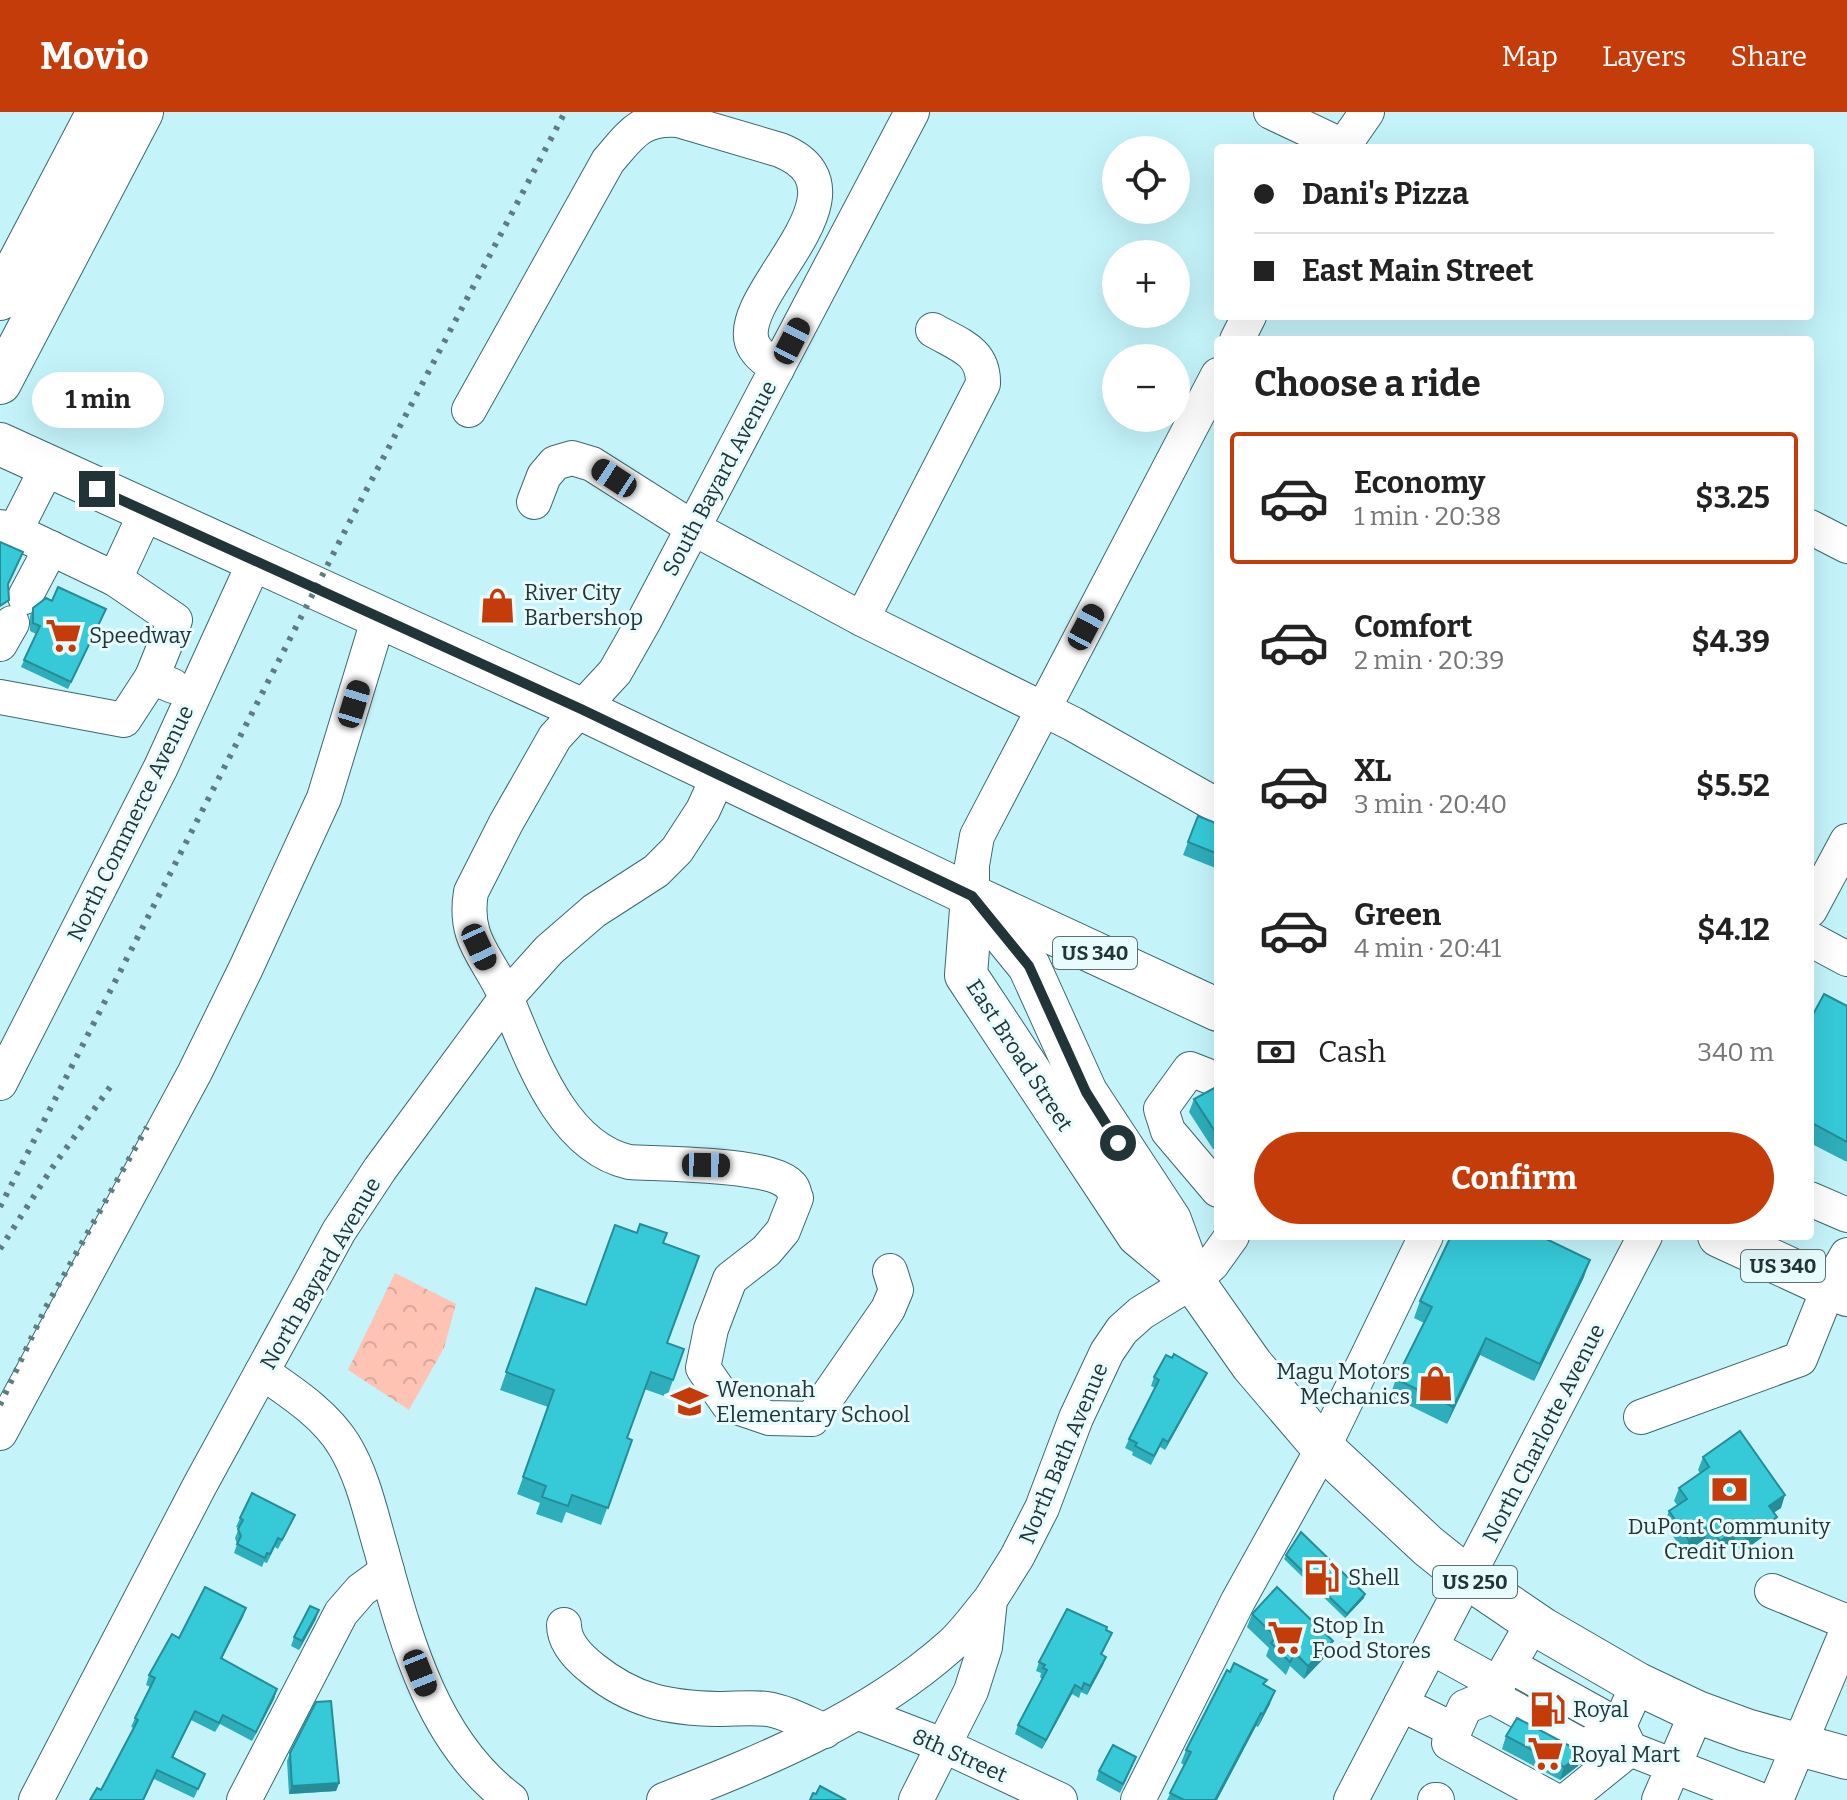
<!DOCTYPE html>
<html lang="en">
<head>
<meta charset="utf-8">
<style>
  :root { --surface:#fff; --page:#f2f2f2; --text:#222; --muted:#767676; --line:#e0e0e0; --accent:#c43c09 }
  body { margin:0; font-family:Bitter,serif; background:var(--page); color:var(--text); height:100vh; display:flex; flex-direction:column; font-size:30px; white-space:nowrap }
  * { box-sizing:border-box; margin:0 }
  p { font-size:26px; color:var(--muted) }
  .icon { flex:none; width:44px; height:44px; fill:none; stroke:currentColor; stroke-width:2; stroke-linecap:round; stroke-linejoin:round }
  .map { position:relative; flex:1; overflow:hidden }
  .panel { position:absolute; left:1214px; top:224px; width:600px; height:904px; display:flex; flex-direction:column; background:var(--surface); border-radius:8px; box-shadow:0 8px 32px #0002 }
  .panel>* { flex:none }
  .hud { position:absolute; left:1214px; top:32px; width:600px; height:176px; border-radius:8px; box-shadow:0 8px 32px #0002; display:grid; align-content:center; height:176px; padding:0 40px; background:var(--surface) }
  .tools { position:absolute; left:1102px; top:24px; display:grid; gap:16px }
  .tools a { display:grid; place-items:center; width:88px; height:88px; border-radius:50%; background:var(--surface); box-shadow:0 8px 32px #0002; font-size:40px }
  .end { position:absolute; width:36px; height:36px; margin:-18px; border:10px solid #213437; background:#fff; box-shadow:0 0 0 4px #fff }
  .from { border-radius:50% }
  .bubble { position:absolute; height:56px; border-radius:28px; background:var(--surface); box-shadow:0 8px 32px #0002; font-size:26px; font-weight:700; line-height:56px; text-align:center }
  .car { position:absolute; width:24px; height:48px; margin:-24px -12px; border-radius:10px; box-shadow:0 0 6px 2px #0007; background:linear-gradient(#222 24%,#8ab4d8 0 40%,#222 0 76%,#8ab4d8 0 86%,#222 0) }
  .hud b { display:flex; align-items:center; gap:28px; height:76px; font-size:30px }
  .hud b+b { border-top:2px solid var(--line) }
  .hud i { width:20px; height:20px; background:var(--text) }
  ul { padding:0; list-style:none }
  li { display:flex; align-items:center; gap:24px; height:132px; margin:0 16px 12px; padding:0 24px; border:4px solid transparent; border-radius:8px }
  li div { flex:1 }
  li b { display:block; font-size:30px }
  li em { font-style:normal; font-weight:700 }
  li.selected { border-color:var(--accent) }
  li>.icon { width:72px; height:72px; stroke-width:1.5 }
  h2 { padding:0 40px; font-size:36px; line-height:96px }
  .pay { display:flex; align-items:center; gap:20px; height:88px; padding:0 40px; font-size:30px }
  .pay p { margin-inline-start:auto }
  .button { display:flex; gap:16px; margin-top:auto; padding:16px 40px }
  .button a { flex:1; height:92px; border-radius:48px; background:var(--accent); color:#fff; font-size:32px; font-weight:700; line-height:92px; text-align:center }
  header { display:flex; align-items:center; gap:48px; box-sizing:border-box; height:112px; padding:0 40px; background:var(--accent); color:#fff }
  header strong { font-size:38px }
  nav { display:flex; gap:44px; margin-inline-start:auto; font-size:28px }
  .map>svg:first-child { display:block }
  .forest { fill:url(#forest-crowns) }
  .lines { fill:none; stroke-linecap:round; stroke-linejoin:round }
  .minor-casing { stroke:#3c686d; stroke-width:36 }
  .major-casing { stroke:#3c686d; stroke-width:44 }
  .minor { stroke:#fff; stroke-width:34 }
  .major { stroke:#fff; stroke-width:42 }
  .rail { stroke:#5f7d81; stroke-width:6; stroke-dasharray:4 8; stroke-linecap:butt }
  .wall { fill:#2eaebb }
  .shaded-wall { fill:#268d98 }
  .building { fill:#36cad9; stroke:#268d98; stroke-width:2 }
  .route { stroke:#213437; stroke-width:10 }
  .labels { text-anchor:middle; stroke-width:6; stroke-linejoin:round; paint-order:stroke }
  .shield { fill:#e8fbfd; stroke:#5d7072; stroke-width:2 }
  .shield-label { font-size:20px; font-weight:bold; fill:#213437 }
  .street-label { font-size:22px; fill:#213437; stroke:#e8fbfd }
  .poi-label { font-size:22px; fill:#213437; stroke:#e8fbfd; text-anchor:start }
</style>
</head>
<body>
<header>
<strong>Movio</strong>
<nav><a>Map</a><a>Layers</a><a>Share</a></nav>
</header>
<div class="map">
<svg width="1847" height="1688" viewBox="0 0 1847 1688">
  <defs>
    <pattern id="forest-crowns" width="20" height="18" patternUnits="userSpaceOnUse" patternTransform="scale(2)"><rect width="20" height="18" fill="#fec3b2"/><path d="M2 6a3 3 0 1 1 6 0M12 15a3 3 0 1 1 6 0" fill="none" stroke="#d9a89a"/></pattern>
  </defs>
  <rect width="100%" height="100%" fill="#c4f4fa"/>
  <polygon class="forest" points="395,1161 456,1192 444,1236 409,1298 348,1258"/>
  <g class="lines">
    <defs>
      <g id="minor">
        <polyline points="1271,0 1343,34"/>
        <polyline points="1342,36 1367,0"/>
        <polyline points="1237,228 1249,204"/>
        <path d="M469,298L608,49C630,24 640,5 678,8L780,38C879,78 736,180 752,230C756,242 768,249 777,257"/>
        <polyline points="534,390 544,364 555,351 572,346 592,352 693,416 862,507 1073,612 1218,694"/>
        <polyline points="0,415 15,419 48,354"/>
        <polyline points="1810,415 1847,434"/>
        <polyline points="15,419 115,467 146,400"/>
        <polyline points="115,467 175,508 152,565 173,574"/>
        <polyline points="25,485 51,436"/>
        <path d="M862,507L983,272C984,239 959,233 933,218"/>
        <polyline points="0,532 12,511"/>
        <polyline points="0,585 124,608 152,565"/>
        <polyline points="972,784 972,753 977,724 1218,263"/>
        <polyline points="1810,798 1847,729"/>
        <polyline points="1810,827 1847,847"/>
        <polyline points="1218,968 1190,957 1161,997 1168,1019 1218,1078"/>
        <polyline points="0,971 161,655 255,449"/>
        <polyline points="1810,1087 1847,1103"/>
        <path d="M890,1159L896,1178L888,1197L812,1307L769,1306L728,1292L703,1256L711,1217L730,1167L766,1139L783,1119L796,1086C794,1082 794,1077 791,1074C772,1051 661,1052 629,1050C559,1034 530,941 505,883C487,843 463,828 471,780L506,711L555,625L615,560L644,509L912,0"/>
        <path d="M262,1260C292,1281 325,1302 344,1333C363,1364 371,1403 381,1437C406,1528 432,1629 511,1688"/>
        <polyline points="1641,1305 1800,1247 1829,1175 1847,1143"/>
        <polyline points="0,1321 195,960 246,856 324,686 379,505"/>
        <polyline points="1772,1479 1847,1510"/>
        <polyline points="1533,1511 1491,1584 1584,1635 1619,1614 1638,1572"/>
        <path d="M564,1513C564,1531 579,1546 593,1557C633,1589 668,1596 718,1597C734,1597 752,1595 767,1597C787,1600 806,1611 825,1619"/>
        <polyline points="1431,1535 1498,1572"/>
        <polyline points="1509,1553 1619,1614 1630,1637 1567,1688"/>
        <polyline points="1491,1584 1465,1595 1449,1631 1554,1688"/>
        <polyline points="1401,1592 1454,1618"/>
        <polyline points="859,1601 945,1634 1060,1688"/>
        <polyline points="1630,1637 1761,1688"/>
        <polyline points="36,1688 200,1373 339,1119 380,1057 506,886 549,838 594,799 656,759 677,738 703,698 719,663"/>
        <polyline points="244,1688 341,1501 361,1478 387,1459"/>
        <path d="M664,1688C765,1648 868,1607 950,1534C965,1521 977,1503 990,1488"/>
        <polyline points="916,1688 971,1579 985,1535 990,1488 1017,1445 1042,1396 1076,1306 1107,1240 1122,1218 1141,1201 1193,1169 1212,1152 1232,1124"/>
        <polyline points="1138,1688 1238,1489 1323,1336 1426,1124"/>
        <polyline points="1351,1688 1645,1124"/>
        <polyline points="1435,1688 1437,1688"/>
        <polyline points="1659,1688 1697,1600"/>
        <polyline points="1776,1688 1847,1519"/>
      </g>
      <g id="major">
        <polyline points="0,187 98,0"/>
        <polyline points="0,271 142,0"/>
        <polyline points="0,332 581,597 972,784 1218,898"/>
        <polyline points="972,784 966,863 1138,1123 1193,1169 1252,1253 1323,1336 1428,1434 1468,1466 1543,1517 1638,1572 1697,1600 1746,1618 1847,1646"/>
        <polyline points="980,794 1029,854 1086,980 1170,1108 1191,1165"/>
        <polyline points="1719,1124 1847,1183"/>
      </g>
    </defs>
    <use href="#minor" class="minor-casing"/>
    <use href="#major" class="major-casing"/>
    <use href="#minor" class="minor"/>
    <use href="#major" class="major"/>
    <g class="rail">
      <polyline points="0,1095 348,413 565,0"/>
      <polyline points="0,1137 52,1056 110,975"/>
      <polyline points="0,1293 45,1197 147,1015"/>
    </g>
  </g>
  <g class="wall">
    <polygon points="52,489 103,505 68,577 21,555 36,522 30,519 30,504 33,496"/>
    <polygon points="1218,712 1218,757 1183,743 1188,730"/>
    <polygon points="1847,894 1847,1050 1810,1031 1810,908"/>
    <polygon points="1218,974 1218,1034 1213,1037 1189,1000 1194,987"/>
    <polygon points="664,1131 667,1231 673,1268 667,1285 644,1277 627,1326 632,1328 601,1413 566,1400 562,1411 536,1402 540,1391 517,1382 548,1295 500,1278 536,1176 586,1193"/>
    <polygon points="1584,1165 1534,1269 1480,1243 1447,1312 1390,1284 1396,1267 1424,1211 1414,1206 1420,1189"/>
    <polygon points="1207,1261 1203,1269 1165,1338 1160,1335 1151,1353 1132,1343 1133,1340 1125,1336 1129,1327 1155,1276 1151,1274 1154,1265"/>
    <polygon points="1703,1345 1781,1396 1774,1400 1772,1418 1742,1440 1734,1429 1715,1442 1705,1427 1685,1441 1664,1412 1669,1399 1678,1394 1674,1389 1679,1376 1700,1361 1698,1358"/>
    <polygon points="295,1403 278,1437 275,1435 267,1451 264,1450 262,1455 234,1441 237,1432 235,1426 239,1416 236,1415 240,1406"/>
    <polygon points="1286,1443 1364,1486 1345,1506 1284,1447"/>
    <polygon points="246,1496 222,1547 277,1577 274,1587 252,1629 220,1612 215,1620 191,1608 173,1645 205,1662 194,1686 154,1667 144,1688 90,1688 101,1678 134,1616 131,1615 135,1606 150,1575 146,1573 149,1563 179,1526"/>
    <polygon points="1252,1502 1333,1529 1328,1542 1304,1567 1290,1554 1286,1563 1266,1544 1269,1536 1247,1515"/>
    <polygon points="316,1507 299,1538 291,1534 294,1525"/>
    <polygon points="1106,1518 1112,1521 1102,1543 1106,1545 1103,1553 1087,1583 1081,1580 1079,1586 1072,1582 1042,1637 1015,1622 1018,1613 1042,1567 1040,1565 1041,1561 1036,1559 1039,1550"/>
    <polygon points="1265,1573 1270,1592 1258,1615 1256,1614 1217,1688 1167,1688 1184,1653 1181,1651 1186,1638"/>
    <polygon points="1506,1624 1583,1641 1578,1654 1560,1668 1502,1637"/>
    <polygon points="290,1641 339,1671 336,1679 289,1682 287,1649"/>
    <polygon points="1133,1653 1120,1681 1096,1668 1099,1659"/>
  </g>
  <g class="shaded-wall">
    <polygon points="1218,1024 1218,1034 1213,1037"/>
    <polygon points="1590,1148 1584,1165 1534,1269 1540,1252"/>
    <polygon points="1486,1226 1480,1243 1447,1312 1453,1295"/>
    <polygon points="1207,1261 1203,1269 1165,1338 1168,1330"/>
    <polygon points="1785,1383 1781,1396 1764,1407 1769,1394"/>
    <polygon points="1777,1405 1772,1418 1742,1440 1747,1427"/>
    <polygon points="1709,1414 1705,1427 1685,1441 1689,1428"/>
    <polygon points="1739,1416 1734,1429 1715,1442 1720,1429"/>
    <polygon points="1365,1482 1364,1486 1345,1506 1347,1502"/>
    <polygon points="246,1496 243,1505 217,1556 221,1546"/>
    <polygon points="319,1498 316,1507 299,1538 302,1529"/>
    <polygon points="1333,1529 1328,1542 1304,1567 1308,1554"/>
    <polygon points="1106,1545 1103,1553 1087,1583 1090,1574"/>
    <polygon points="1075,1573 1072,1582 1042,1637 1046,1628"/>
    <polygon points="277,1577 274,1587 252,1629 256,1620"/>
    <polygon points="1275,1579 1270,1592 1258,1615 1263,1602"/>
    <polygon points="195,1599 191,1608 169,1654 172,1645"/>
    <polygon points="1261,1601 1256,1614 1217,1688 1215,1688"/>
    <polygon points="1583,1641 1578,1654 1560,1668 1564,1655"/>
    <polygon points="339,1671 336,1679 289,1682 292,1674"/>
  </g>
  <g class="building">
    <polygon points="0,430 23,440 8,472 9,488 0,494"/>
    <polygon points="58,475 106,497 71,570 24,548 40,514 33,511 33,496 46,486 52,489"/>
    <polygon points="1198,704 1218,712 1218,742 1188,730"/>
    <polygon points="1824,882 1847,894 1847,1030 1810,1010 1810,908"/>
    <polygon points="1218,974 1218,1024 1194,987"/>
    <polygon points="640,1112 667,1121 663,1131 699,1144 667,1231 684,1237 673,1268 651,1260 627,1326 632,1328 608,1396 572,1383 568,1394 542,1385 546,1374 523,1365 554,1278 506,1260 536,1176 586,1193 615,1113 637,1121"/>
    <polygon points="1451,1124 1540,1124 1590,1148 1540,1252 1486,1226 1453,1295 1396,1267 1432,1195 1420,1189"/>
    <polygon points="1174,1242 1207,1261 1168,1330 1163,1327 1154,1344 1135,1334 1137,1331 1129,1327 1159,1268 1154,1265 1166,1243 1172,1246"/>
    <polygon points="1740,1319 1785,1383 1769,1394 1777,1405 1747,1427 1739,1416 1720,1429 1709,1414 1689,1428 1669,1399 1687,1387 1679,1376 1709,1355 1703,1345"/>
    <polygon points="252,1381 295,1403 282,1428 278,1426 270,1442 267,1441 265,1446 237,1432 241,1424 238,1417 243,1408 240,1406"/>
    <polygon points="1301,1420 1365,1482 1347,1502 1286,1443"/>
    <polygon points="205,1475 246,1496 221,1546 277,1577 256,1620 223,1603 219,1611 195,1599 172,1645 205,1662 198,1677 157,1658 143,1688 90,1688 97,1676 101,1678 138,1608 135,1606 155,1566 149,1563 172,1522 179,1526"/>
    <polygon points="1277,1475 1333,1529 1308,1554 1295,1541 1290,1550 1271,1531 1276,1525 1252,1502"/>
    <polygon points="310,1494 319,1498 302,1529 294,1525"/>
    <polygon points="1067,1497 1107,1515 1106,1518 1112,1521 1101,1542 1106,1545 1090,1574 1084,1571 1082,1577 1075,1573 1046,1628 1018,1613 1047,1558 1043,1556 1045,1553 1039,1550"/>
    <polygon points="1234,1551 1267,1568 1263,1572 1275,1579 1263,1602 1261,1601 1215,1688 1184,1688 1170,1681 1191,1640 1186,1638 1227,1558 1230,1560"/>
    <polygon points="331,1589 339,1671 292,1674 290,1641 316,1590"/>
    <polygon points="1517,1606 1583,1641 1564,1655 1506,1624"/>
    <polygon points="1113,1633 1136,1645 1123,1672 1099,1659"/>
    <polygon points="820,1674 846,1688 810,1688 813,1681 816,1682"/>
  </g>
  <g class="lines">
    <polyline class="route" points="97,377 581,597 972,784 1029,854 1086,980 1118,1031"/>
  </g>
  <defs>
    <symbol id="shop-bare" viewBox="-9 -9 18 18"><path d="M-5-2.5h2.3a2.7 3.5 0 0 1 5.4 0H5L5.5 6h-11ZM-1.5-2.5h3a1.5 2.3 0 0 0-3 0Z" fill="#c43c09" stroke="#e8fbfd" stroke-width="2.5" paint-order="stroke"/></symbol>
    <symbol id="supermarket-bare" viewBox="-9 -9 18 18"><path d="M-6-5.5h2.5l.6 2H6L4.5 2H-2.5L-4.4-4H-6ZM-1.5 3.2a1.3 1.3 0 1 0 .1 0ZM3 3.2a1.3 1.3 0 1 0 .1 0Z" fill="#c43c09" stroke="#e8fbfd" stroke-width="2.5" paint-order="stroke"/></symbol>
    <symbol id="school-bare" viewBox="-9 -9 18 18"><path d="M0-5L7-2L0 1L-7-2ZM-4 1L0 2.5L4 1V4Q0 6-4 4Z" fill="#c43c09" stroke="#e8fbfd" stroke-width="2.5" paint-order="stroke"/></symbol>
    <symbol id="bank-bare" viewBox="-9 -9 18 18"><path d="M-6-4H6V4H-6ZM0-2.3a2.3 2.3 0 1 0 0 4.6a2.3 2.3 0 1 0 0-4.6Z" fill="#c43c09" stroke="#e8fbfd" stroke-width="2.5" paint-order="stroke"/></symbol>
    <symbol id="fuel-bare" viewBox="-9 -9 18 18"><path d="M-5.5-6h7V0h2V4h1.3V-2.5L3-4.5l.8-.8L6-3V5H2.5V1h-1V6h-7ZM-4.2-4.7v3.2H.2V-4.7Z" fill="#c43c09" stroke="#e8fbfd" stroke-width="2.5" paint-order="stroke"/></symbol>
  </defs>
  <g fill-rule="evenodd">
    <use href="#shop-bare" x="472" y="468" width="51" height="51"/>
    <use href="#supermarket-bare" x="38" y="498" width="51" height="51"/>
    <use href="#shop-bare" x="1410" y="1246" width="51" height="51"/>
    <use href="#school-bare" x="664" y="1264" width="51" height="51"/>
    <use href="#bank-bare" x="1704" y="1352" width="51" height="51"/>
    <use href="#fuel-bare" x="1296" y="1440" width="51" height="51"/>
    <use href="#supermarket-bare" x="1260" y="1500" width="51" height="51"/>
    <use href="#fuel-bare" x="1522" y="1572" width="51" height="51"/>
    <use href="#supermarket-bare" x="1520" y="1616" width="51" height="51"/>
  </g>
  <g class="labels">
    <g class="shield">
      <rect x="1053" y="825" width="84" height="32" rx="6"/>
      <rect x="1741" y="1138" width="84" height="32" rx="6"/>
      <rect x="1433" y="1454" width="84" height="32" rx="6"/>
    </g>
    <g class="shield-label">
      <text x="1095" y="848">US 340</text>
      <text x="1783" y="1161">US 340</text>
      <text x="1475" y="1477">US 250</text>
    </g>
    <g class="street-label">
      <text transform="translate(719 366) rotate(-62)" y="8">South Bayard Avenue</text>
      <text transform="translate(130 711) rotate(-64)" y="8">North Commerce Avenue</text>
      <text transform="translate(1020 943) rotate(57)" y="8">East Broad Street</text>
      <text transform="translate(320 1161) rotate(-60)" y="8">North Bayard Avenue</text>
      <text transform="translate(1543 1321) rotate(-63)" y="8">North Charlotte Avenue</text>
      <text transform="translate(1063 1341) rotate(-67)" y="8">North Bath Avenue</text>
      <text transform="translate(960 1643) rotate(24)" y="8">8th Street</text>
    </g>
    <g class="poi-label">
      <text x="524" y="488">River City<tspan x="524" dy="25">Barbershop</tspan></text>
      <text x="89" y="531">Speedway</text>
      <text x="1410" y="1267" text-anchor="end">Magu Motors<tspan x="1410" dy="25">Mechanics</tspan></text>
      <text x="716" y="1285">Wenonah<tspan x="716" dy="25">Elementary School</tspan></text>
      <text x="1729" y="1422" text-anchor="middle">DuPont Community<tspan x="1729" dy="25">Credit Union</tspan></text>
      <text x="1348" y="1473">Shell</text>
      <text x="1312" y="1521">Stop In<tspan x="1312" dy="25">Food Stores</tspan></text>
      <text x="1573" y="1605">Royal</text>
      <text x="1571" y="1650">Royal Mart</text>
    </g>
  </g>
</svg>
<div class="tools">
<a><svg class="icon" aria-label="locate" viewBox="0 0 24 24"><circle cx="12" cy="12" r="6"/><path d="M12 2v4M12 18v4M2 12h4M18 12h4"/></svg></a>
<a>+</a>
<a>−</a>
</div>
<i class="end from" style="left:1118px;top:1031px"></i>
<i class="end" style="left:97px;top:377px"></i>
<div class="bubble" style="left:32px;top:260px;width:132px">1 min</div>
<i class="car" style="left:792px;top:229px;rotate:27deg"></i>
<i class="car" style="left:614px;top:366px;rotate:303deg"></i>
<i class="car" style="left:1086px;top:515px;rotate:28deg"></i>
<i class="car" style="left:354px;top:592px;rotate:17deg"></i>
<i class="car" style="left:479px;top:835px;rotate:155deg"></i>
<i class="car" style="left:706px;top:1053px;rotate:91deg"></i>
<i class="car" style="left:420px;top:1561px;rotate:158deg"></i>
<div class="hud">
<b><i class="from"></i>Dani's Pizza</b>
<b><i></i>East Main Street</b>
</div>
<section class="panel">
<h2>Choose a ride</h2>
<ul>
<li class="selected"><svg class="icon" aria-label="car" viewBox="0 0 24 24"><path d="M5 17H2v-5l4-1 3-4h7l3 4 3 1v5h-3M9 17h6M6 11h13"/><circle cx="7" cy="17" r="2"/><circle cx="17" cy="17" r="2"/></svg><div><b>Economy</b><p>1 min · 20:38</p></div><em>$3.25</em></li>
<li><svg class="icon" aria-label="car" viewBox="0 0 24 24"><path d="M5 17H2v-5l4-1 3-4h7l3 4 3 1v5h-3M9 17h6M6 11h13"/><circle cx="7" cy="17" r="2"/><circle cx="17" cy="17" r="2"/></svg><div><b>Comfort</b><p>2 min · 20:39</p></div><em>$4.39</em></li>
<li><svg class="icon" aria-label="car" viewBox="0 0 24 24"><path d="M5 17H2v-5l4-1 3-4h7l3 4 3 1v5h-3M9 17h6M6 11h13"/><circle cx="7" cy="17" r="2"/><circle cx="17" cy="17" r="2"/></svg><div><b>XL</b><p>3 min · 20:40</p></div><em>$5.52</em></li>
<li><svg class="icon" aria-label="car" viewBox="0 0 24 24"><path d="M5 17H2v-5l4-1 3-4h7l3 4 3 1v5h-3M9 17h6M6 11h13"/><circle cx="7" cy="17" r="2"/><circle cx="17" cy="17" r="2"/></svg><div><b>Green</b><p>4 min · 20:41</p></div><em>$4.12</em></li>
</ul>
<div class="pay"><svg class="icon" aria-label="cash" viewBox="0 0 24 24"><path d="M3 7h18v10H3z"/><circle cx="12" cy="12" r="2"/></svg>Cash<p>340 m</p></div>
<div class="button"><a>Confirm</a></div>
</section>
</div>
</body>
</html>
